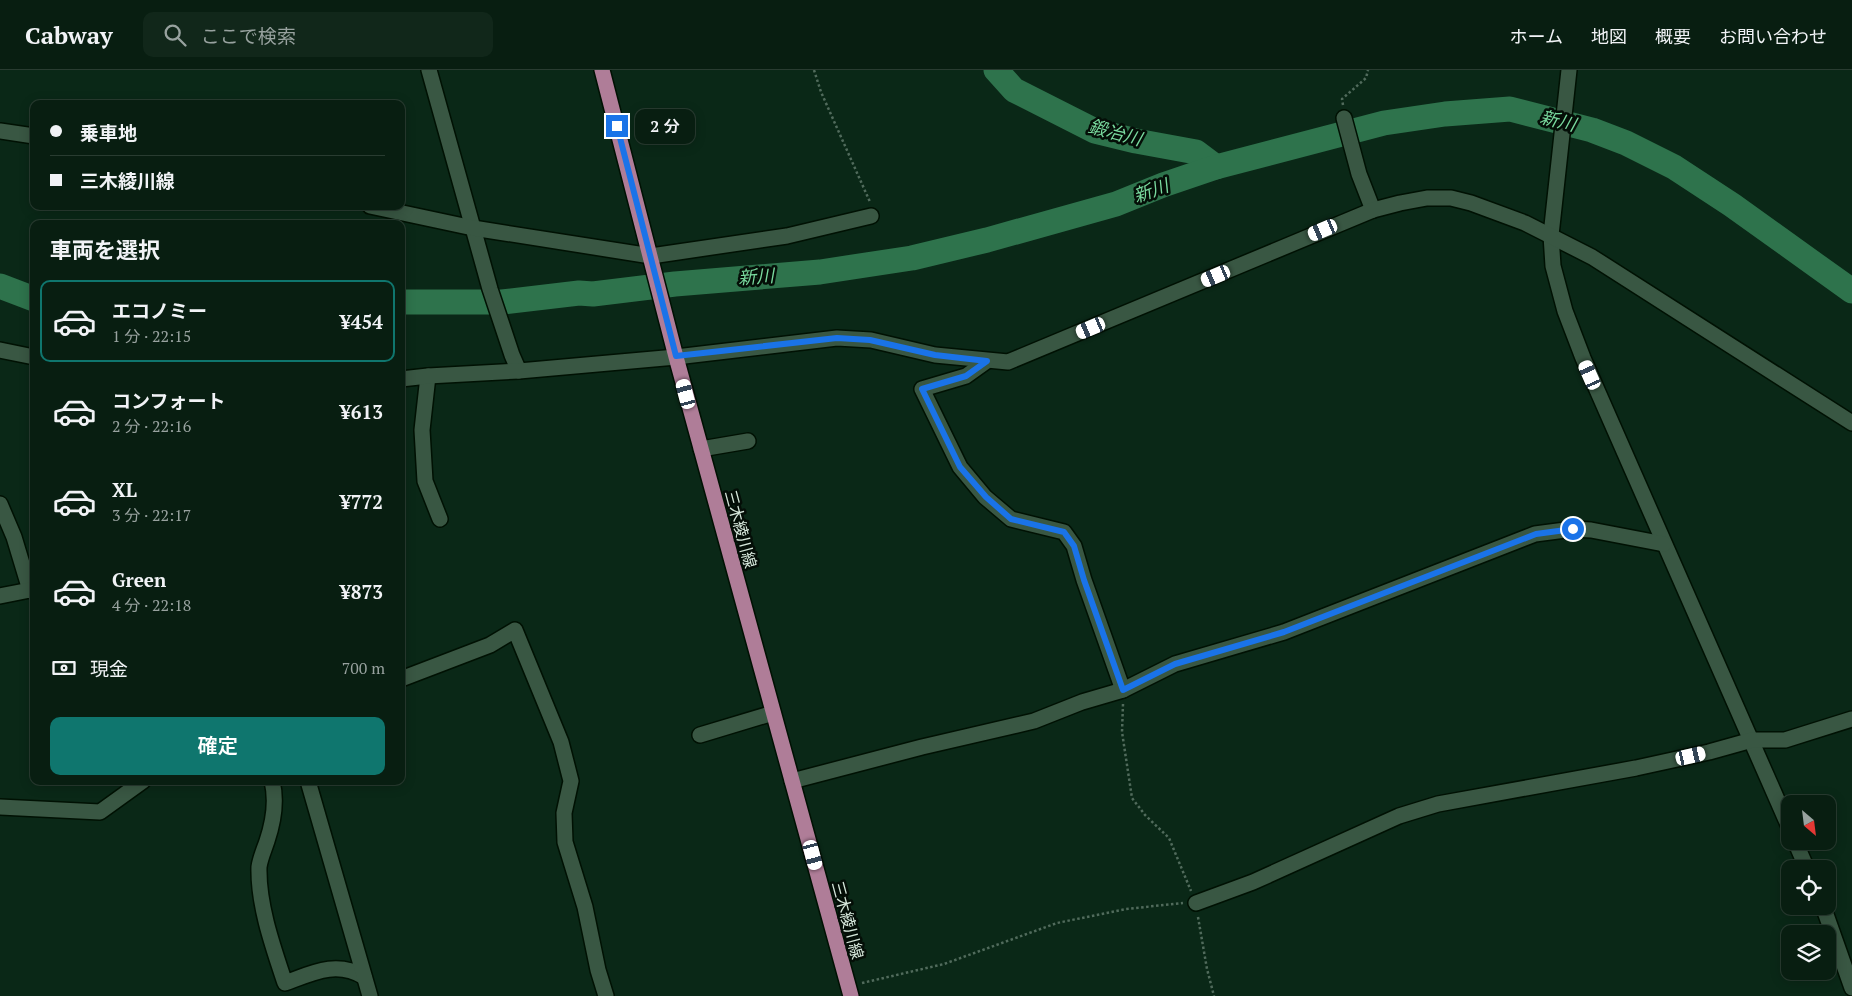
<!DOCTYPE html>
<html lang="ja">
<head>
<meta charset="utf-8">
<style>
  :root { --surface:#081e11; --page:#11271a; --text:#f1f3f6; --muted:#98a29f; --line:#293c31; --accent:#0f766e }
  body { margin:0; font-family:"PT Serif","Noto Sans JP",serif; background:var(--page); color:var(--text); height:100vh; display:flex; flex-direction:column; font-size:19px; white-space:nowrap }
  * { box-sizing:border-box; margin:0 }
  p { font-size:16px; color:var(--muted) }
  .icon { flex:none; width:28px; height:28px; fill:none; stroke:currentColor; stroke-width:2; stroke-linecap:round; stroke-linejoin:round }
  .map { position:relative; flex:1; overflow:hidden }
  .details { position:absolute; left:30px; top:150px; width:375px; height:565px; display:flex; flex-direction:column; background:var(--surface); border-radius:10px; box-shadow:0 2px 12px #0003,0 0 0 1px var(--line) }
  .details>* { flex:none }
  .hud { position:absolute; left:30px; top:30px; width:375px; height:110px; border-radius:10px; box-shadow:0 2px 12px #0003,0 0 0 1px var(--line); display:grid; align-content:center; height:110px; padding:0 20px; background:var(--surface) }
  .needle { width:32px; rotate:152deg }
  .controls { position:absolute; left:1781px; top:725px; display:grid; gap:10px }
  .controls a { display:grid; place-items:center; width:55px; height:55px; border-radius:10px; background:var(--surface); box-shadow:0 2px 12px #0003,0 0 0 1px var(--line); font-size:25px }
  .end { position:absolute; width:22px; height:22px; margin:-11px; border:6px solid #1a73e8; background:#fff; box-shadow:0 0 0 2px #fff }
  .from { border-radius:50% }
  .bubble { position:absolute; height:35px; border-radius:10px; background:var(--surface); box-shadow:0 2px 12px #0003,0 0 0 1px var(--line); font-size:16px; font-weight:600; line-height:35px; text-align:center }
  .car { position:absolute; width:15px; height:30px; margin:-15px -8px; border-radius:6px; box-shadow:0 0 4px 1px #0007; background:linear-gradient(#fff 24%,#345 0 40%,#fff 0 76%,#345 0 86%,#fff 0) }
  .hud b { display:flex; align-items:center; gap:18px; height:48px; font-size:19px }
  .hud b+b { border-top:1px solid var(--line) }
  .hud i { width:12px; height:12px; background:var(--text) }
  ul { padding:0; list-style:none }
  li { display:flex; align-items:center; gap:15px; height:82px; margin:0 10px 8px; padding:0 10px; border:2px solid transparent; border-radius:10px }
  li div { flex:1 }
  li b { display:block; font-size:19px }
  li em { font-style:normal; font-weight:600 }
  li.active { border-color:var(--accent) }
  li>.icon { width:45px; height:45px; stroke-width:1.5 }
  h2 { padding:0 20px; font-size:22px; line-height:60px }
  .pay { display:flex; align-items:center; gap:12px; height:55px; padding:0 20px; font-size:19px }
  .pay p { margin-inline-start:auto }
  .button { display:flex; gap:10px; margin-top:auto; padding:10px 20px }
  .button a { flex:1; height:58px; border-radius:10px; background:var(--accent); color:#fff; font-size:20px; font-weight:600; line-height:58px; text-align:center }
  header { display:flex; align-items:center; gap:30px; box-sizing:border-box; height:70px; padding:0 25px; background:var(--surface); border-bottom:1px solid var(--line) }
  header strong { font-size:24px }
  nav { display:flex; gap:28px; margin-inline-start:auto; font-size:18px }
  .search { width:350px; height:45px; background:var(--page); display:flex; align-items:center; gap:12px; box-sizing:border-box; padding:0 18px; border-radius:10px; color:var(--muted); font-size:19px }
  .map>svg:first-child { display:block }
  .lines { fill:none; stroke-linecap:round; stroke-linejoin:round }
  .river { stroke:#2e734c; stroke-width:25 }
  .minor-casing { stroke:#001103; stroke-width:18 }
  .major-casing { stroke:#001103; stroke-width:18 }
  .path { stroke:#516b5c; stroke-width:2.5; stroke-dasharray:2.5 2.5; stroke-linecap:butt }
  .minor { stroke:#395743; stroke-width:15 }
  .major { stroke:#af7d98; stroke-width:15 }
  .route { stroke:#1a73e8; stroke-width:6 }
  .labels { text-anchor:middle; stroke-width:5; stroke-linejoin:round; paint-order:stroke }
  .street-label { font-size:16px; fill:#d7e8dc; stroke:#040e07 }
  .water-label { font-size:18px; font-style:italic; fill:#79d99e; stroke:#040e07 }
</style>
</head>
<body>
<header>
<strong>Cabway</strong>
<div class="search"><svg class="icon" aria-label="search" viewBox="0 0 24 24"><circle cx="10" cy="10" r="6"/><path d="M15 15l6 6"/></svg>ここで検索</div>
<nav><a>ホーム</a><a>地図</a><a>概要</a><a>お問い合わせ</a></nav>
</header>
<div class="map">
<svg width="1852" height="926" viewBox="0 0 1852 926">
  <rect width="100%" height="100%" fill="#0a2817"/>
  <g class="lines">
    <g class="river">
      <polyline points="996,0 1014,20 1095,61 1136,71 1196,82 1216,97"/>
      <polyline points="0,216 34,229"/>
      <polyline points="401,232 502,232 579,223 593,224 675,214 820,202 912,188 987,170 1116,134 1163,115 1216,97 1384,53 1445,44 1510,39 1592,60 1626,73 1674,97 1732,135 1852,221"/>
    </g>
    <defs>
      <g id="minor">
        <polyline points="429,0 490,219 512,285 519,301"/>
        <polyline points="1569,0 1551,165 1553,196 1565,241 1583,288 1790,759"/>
        <polyline points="1344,48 1359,104 1373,140"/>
        <polyline points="0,61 34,66"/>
        <polyline points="370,136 473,158 651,186 787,166 871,146"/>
        <polyline points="0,280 34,287"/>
        <polyline points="987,291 966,306 922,319 960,397 985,427 1011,449 1064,462 1074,476 1084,510 1123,620"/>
        <polyline points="428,306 422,360 425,411 440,449"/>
        <polyline points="401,309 428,306 519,301 676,287 837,268 871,270 935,285 1008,292 1373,140 1400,133 1427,128 1451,128 1471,133 1525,153 1592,187 1852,353"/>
        <polyline points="701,379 748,371"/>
        <polyline points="0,434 14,467 30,520"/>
        <polyline points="0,526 30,520 34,522"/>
        <polyline points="401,609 490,575 515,560 561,672 571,711 564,743 565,772 585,837 598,900 606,926"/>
        <polyline points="700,665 773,643"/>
        <path d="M272,711C277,731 273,753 267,771C264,780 260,789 259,797C258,835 273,877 285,913C312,903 337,890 364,907"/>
        <polyline points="308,711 370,926"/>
        <polyline points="792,711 922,677 1034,651 1082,632 1123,620 1175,594 1284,562 1535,464 1573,459 1591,460 1664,474"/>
        <polyline points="0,737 100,742 143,711"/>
        <polyline points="1795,771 1807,799"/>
        <polyline points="1196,833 1253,812 1399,746 1438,734 1636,698 1709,682 1752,670 1785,670 1852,649"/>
        <polyline points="1823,836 1852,918"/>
      </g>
      <polyline id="major" points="602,0 676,287 851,926"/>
    </defs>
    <use href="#minor" class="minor-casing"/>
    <use href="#major" class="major-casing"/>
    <g class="path">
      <polyline points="814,0 821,22 870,132"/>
      <polyline points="1343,35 1342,29 1366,8 1368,0"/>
      <polyline points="1123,634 1122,662 1132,728 1145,745 1169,768 1191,821"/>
      <polyline points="1198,847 1207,899 1214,926"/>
      <polyline points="862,913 944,894 1057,853 1126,839 1183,833"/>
    </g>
    <use href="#minor" class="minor"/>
    <use href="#major" class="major"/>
  </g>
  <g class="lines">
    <polyline class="route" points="617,56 676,286 837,268 870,270 935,285 987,291 966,306 922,319 960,397 986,427 1011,449 1064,462 1074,476 1084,510 1123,620 1175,594 1284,562 1536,464 1573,459"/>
  </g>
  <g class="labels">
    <g class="street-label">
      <text transform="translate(741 459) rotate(75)" y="6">三木綾川線</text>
      <text transform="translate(848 850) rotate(75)" y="6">三木綾川線</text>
    </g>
    <g class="water-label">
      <text transform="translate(1558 51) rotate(14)" y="6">新川</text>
      <text transform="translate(1115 63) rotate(15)" y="6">鍛冶川</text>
      <text transform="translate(1151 121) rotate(-20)" y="6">新川</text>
      <text transform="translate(756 207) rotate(-4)" y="6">新川</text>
    </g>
  </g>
</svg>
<div class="controls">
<a><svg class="needle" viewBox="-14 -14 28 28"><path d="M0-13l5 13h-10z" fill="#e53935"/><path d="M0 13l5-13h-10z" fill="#98a29f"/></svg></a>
<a><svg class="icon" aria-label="locate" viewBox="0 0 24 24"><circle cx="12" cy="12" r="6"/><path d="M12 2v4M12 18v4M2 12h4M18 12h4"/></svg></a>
<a><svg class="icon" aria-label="layers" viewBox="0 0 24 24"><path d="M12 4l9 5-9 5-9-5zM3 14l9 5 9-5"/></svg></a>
</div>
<i class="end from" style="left:1573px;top:459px"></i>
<i class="end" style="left:617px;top:56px"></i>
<div class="bubble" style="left:635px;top:39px;width:60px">2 分</div>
<i class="car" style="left:1323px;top:160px;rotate:247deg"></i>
<i class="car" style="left:1216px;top:206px;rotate:247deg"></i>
<i class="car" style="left:1091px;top:258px;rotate:247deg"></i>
<i class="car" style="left:1590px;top:305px;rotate:336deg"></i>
<i class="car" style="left:686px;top:324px;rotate:345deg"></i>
<i class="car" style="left:1691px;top:686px;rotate:77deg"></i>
<i class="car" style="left:813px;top:785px;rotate:165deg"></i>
<div class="hud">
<b><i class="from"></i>乗車地</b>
<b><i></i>三木綾川線</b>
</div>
<section class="details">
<h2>車両を選択</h2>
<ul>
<li class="active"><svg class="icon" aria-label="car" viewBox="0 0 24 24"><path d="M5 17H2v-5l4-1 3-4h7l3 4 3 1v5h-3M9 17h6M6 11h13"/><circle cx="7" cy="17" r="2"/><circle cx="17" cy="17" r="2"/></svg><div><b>エコノミー</b><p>1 分 · 22:15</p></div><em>¥454</em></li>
<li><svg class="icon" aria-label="car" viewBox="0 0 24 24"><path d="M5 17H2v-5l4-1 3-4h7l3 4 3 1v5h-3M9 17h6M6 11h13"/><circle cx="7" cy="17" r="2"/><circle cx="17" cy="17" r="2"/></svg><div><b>コンフォート</b><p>2 分 · 22:16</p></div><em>¥613</em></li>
<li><svg class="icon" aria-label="car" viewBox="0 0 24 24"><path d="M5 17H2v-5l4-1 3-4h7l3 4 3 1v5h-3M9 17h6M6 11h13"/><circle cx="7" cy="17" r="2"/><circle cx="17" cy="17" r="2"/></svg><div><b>XL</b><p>3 分 · 22:17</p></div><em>¥772</em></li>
<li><svg class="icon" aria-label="car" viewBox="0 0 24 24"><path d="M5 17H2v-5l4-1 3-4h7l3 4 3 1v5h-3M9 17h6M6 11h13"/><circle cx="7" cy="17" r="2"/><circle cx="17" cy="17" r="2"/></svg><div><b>Green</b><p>4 分 · 22:18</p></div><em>¥873</em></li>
</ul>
<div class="pay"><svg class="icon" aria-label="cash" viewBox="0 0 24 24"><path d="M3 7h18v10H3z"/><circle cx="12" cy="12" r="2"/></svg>現金<p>700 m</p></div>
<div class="button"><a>確定</a></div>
</section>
</div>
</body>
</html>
